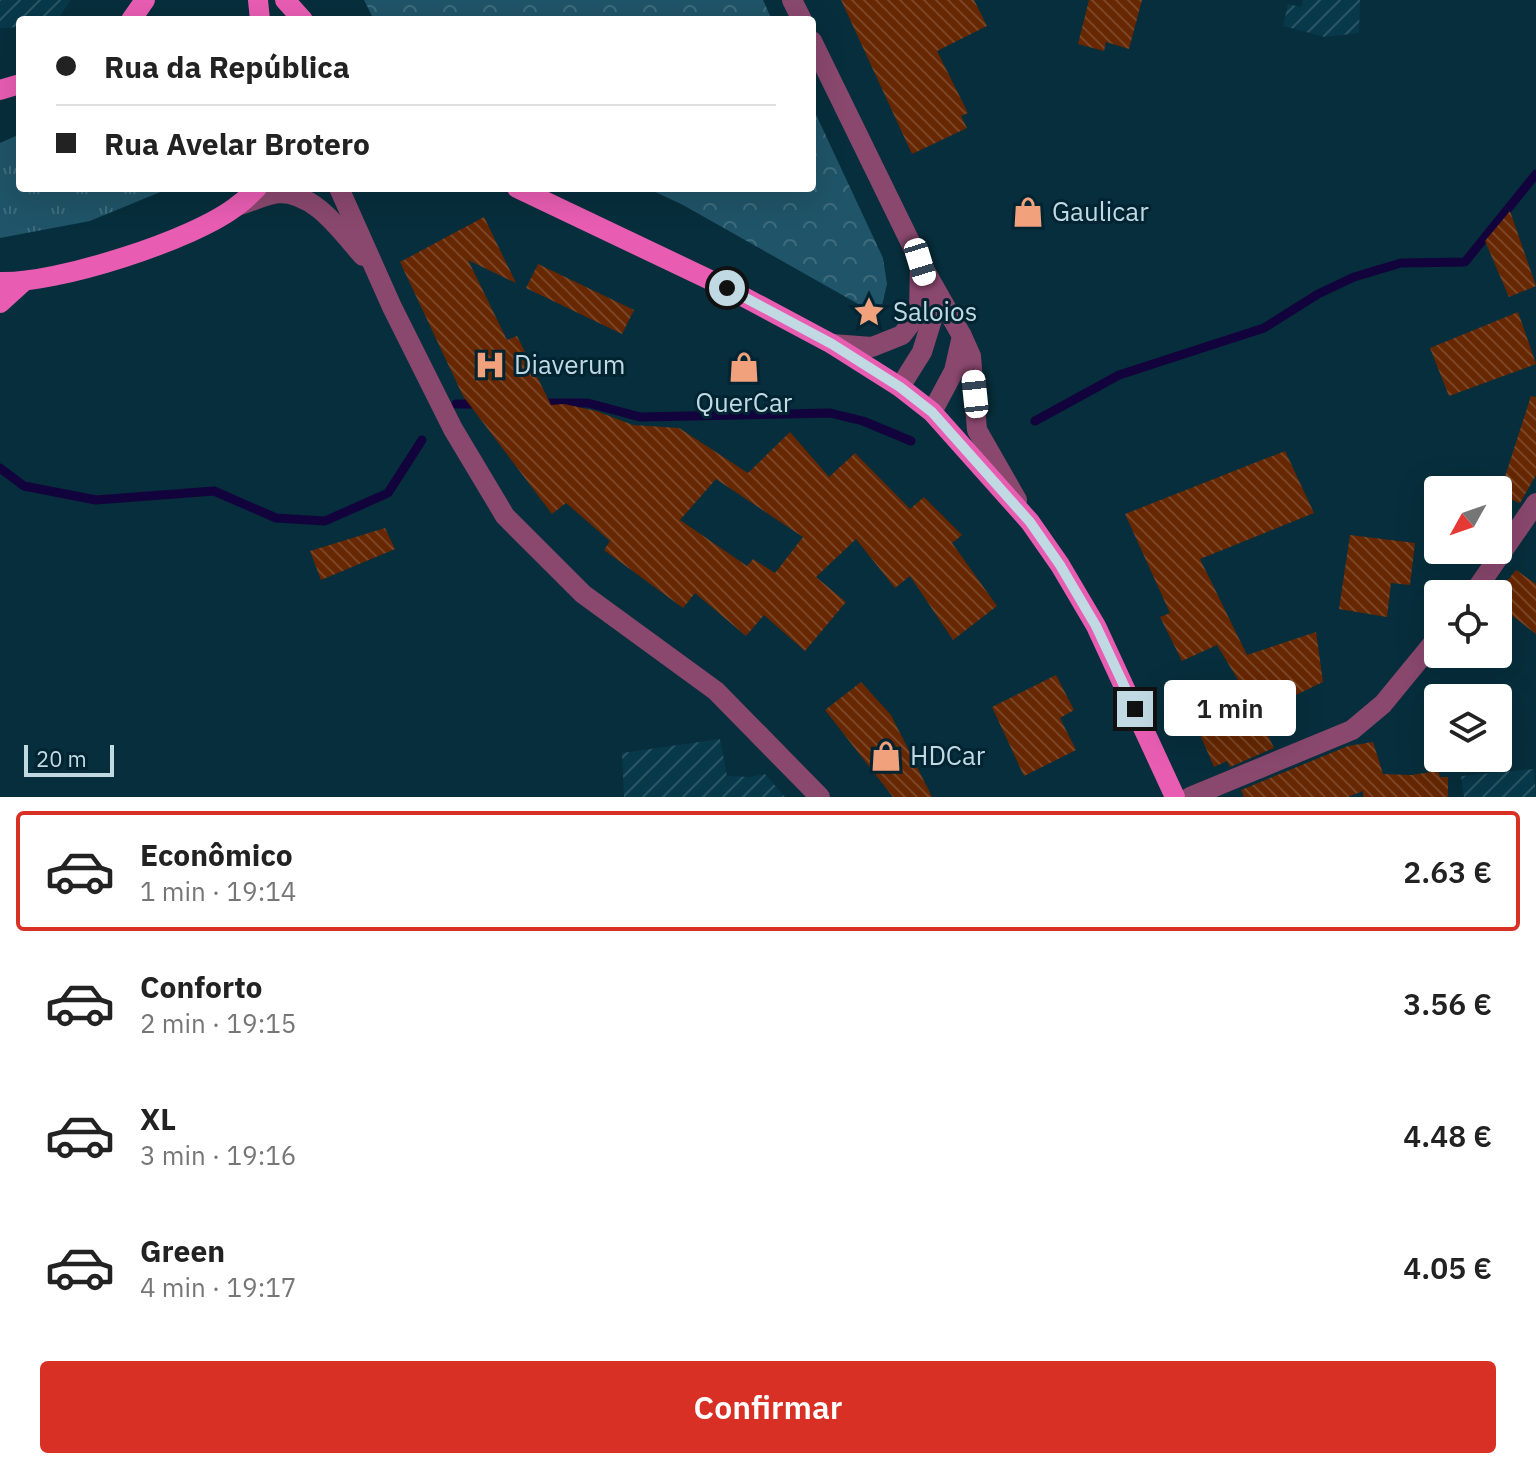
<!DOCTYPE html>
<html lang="pt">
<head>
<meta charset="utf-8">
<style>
  :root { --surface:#fff; --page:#f2f2f2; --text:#222; --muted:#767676; --line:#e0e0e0; --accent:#d93025 }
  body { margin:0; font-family:"IBM Plex Sans",sans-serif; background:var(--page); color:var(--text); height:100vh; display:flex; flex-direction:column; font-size:30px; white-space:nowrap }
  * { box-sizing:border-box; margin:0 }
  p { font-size:26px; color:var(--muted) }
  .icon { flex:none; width:44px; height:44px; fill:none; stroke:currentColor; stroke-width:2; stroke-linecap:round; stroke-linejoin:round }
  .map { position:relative; height:797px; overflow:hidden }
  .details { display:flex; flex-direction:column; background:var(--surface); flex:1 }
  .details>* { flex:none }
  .banner { position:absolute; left:16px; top:16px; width:800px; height:176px; border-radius:8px; box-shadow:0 8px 32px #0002; display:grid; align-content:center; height:176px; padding:0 40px; background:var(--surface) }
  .needle { width:52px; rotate:230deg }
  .fabs { position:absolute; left:1424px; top:476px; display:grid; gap:16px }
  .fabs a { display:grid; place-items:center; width:88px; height:88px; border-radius:8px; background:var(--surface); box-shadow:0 8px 32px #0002; font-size:40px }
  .scale { position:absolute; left:24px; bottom:20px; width:90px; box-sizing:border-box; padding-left:8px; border:4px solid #c0d9e3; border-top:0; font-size:22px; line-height:28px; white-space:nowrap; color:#c0d9e3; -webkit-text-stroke:6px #002432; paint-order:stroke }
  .end { position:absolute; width:36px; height:36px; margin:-18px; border:10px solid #c0d9e3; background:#111; box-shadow:0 0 0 4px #111 }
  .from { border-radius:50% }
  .bubble { position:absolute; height:56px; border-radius:8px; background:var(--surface); box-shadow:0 8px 32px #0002; font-size:26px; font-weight:600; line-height:56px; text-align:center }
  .car { position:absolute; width:24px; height:48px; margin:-24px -12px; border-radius:10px; box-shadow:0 0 6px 2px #0007; background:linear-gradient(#fff 24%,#345 0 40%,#fff 0 76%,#345 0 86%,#fff 0) }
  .banner b { display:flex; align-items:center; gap:28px; height:76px; font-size:30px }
  .banner b+b { border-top:2px solid var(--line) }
  .banner i { width:20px; height:20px; background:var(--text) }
  ul { padding:14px 0 0; list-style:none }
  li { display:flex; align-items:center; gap:24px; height:120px; margin:0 16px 12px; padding:0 24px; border:4px solid transparent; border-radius:8px }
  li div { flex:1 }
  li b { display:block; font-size:30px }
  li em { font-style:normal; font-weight:600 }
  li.current { border-color:var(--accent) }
  li>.icon { width:72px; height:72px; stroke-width:1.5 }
  .action { display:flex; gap:16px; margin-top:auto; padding:16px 40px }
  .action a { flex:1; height:92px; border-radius:8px; background:var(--accent); color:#fff; font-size:32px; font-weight:600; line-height:92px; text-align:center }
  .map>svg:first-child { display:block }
  .industrial { fill:url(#industrial-furrows) }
  .grass { fill:url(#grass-tufts) }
  .park { fill:url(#park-crowns) }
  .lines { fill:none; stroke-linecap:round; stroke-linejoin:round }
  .stream { stroke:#13033c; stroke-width:9 }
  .building { fill:url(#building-back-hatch); fill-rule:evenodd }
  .minor { stroke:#8a486e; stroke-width:20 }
  .tertiary { stroke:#8a486e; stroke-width:20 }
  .primary { stroke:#e85db2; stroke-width:20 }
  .route { stroke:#c0d9e3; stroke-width:10 }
  .labels { text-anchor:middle; stroke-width:6; stroke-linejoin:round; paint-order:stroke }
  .poi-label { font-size:26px; fill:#c0d9e3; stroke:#002432; text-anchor:start }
</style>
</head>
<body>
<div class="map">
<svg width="1536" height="797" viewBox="0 0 1536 797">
  <defs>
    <pattern id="industrial-furrows" width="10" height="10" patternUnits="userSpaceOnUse" patternTransform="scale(2)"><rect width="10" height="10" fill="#08394a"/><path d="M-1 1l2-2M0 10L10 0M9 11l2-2" fill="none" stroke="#2a5564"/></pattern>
    <pattern id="grass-tufts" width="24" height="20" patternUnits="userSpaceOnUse" patternTransform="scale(2)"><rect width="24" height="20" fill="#205468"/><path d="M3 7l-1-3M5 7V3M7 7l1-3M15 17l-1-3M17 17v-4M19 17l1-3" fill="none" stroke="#3f6c7d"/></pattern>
    <pattern id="park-crowns" width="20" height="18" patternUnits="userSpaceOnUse" patternTransform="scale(2)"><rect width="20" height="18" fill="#205468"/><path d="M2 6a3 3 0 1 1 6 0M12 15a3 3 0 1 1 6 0" fill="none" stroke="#3f6c7d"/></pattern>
    <pattern id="building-back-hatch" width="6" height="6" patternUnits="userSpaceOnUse" patternTransform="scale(2)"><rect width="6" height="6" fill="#662701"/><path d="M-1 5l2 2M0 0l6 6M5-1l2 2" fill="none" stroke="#7a4626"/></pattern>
  </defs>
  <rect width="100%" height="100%" fill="#072e3c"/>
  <g class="industrial">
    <polygon points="0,0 71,0 57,20 20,20 20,27 0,28"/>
    <polygon points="1303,0 1360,0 1359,33 1325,37 1283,26 1288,4 1301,7"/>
    <polygon points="720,739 727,776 750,777 765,774 785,797 624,797 622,753"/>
    <polygon points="1534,769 1536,797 1464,797 1461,776"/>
  </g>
  <polygon class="grass" points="20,134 20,188 170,188 90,221 0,238 0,143"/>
  <g class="park">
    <polygon points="364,0 763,0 772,20 374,20"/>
    <polygon points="812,106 883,258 887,284 882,305 860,305 683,205 647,188 812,188"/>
  </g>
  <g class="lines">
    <g class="stream">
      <polyline points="541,403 588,403 640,417 830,413 863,421 911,441"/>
      <polyline points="456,404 478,404"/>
      <polyline points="1035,421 1119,375 1264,328 1318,294 1354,277 1401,263 1465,262 1536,174"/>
      <polyline points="0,468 24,486 96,500 214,491 276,518 325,521 388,493 422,440"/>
    </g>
  </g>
  <g class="building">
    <polygon points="841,0 974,0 987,26 937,51 968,113 961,116 967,128 912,154"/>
    <polygon points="1089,0 1142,0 1129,49 1106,42 1104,51 1078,44"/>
    <polygon points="1510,211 1536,286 1509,297 1485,241"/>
    <path d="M484,217L516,283L468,260L507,340L517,336L551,405L564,404L596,411L633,425L679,428L748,473L790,432L829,477L855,453L910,509L924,497L962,535L952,543L997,606L953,640L910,576L895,588L856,539L816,577L846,602L805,651L764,615L746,636L695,593L683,608L604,550L610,541L566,503L552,514L463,396L400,262ZM716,479L803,537L775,573L753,559L747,566L680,520Z"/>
    <polygon points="538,264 634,310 622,334 526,288"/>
    <polygon points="1518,312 1536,364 1449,396 1430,348"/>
    <polygon points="1531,396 1536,397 1536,475 1520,503 1499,495"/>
    <polygon points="1285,451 1314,513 1200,559 1247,655 1316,632 1323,682 1258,713 1217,645 1182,661 1160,617 1170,613 1125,514"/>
    <polygon points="385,528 395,549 321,580 310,551"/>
    <polygon points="1350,535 1415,543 1410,585 1391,583 1387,617 1339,609"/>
    <polygon points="1516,570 1536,584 1536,634 1498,605 1496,594"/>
    <polygon points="1056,675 1074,710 1060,718 1076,750 1024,776 992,707"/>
    <polygon points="861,682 891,715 932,797 893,797 825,710"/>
    <polygon points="1251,701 1274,748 1230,767 1227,761 1214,767 1195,723"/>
    <polygon points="1373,742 1383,774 1411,775 1438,771 1440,777 1448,777 1448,797 1363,797 1363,791 1348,797 1244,797 1241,790 1348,746"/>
  </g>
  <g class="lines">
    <g class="minor">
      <polyline points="339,188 392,307 453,429 505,516 583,594 716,691 820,797"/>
      <path d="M237,206C249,203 266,194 279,193C316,193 341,232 363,256"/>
      <polyline points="1473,594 1536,503"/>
      <polyline points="1190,797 1352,730 1383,704 1438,637"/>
    </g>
    <g class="tertiary">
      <polyline points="792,0 802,20"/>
      <polyline points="812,41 920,262 962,336 971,356 977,430 1017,500"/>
      <polyline points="832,344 872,347 902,335 919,313 920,262"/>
      <polyline points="900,387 922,352 935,310 928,289"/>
      <polyline points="932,412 954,371 962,336"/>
    </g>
    <g class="primary">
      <polyline points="258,0 260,20"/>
      <polyline points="285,0 303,20"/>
      <polyline points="131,20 145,0"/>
      <polyline points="0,90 20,84"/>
      <polyline points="517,188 727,288 832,344 900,387 932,412 1030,522 1060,565 1096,626 1175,797"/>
      <path d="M0,282C55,284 195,240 238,205C245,200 251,194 257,188"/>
      <polyline points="0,303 22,283"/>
    </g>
  </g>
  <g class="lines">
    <polyline class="route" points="727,288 832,344 900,387 932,412 1030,522 1060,565 1096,626 1135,709"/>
  </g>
  <defs>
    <symbol id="shop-bare" viewBox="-9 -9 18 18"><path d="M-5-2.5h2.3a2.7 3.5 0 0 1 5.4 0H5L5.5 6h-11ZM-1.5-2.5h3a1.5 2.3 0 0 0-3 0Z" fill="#f1a17c" stroke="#002432" stroke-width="2.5" paint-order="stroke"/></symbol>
    <symbol id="sight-bare" viewBox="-9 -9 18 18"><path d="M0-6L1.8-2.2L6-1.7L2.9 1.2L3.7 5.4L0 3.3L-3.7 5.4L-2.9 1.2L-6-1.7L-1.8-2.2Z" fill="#f1a17c" stroke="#002432" stroke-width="2.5" paint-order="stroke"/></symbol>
    <symbol id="hospital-bare" viewBox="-9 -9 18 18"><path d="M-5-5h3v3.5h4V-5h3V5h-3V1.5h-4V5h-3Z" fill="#f1a17c" stroke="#002432" stroke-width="2.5" paint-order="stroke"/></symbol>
  </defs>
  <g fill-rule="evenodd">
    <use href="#shop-bare" x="1006" y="190" width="44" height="44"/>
    <use href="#sight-bare" x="847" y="290" width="44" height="44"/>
    <use href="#hospital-bare" x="468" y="343" width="44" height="44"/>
    <use href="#shop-bare" x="722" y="345" width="44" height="44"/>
    <use href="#shop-bare" x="864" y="734" width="44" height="44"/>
  </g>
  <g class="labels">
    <g class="poi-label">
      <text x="1052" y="221">Gaulicar</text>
      <text x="893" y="321">Saloios</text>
      <text x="514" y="374">Diaverum</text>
      <text x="744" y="412" text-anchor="middle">QuerCar</text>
      <text x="910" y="765">HDCar</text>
    </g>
  </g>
</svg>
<div class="fabs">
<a><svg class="needle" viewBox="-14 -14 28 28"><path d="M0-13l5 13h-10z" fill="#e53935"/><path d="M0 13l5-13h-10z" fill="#767676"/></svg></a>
<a><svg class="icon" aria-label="locate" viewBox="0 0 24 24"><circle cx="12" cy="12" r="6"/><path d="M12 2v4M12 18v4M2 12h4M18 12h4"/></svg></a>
<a><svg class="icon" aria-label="layers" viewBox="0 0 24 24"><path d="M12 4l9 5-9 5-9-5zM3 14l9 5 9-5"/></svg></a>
</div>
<div class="scale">20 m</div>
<i class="end from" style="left:727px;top:288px"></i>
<i class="end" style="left:1135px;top:709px"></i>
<div class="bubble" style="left:1164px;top:680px;width:132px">1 min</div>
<i class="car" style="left:920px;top:262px;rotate:163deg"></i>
<i class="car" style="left:975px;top:394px;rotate:354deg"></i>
<div class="banner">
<b><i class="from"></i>Rua da República</b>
<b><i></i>Rua Avelar Brotero</b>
</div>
</div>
<section class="details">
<ul>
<li class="current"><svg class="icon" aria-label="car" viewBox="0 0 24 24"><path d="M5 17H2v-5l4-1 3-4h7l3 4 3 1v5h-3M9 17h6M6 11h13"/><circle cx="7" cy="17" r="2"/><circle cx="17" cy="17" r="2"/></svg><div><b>Econômico</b><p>1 min · 19:14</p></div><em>2.63 €</em></li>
<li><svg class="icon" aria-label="car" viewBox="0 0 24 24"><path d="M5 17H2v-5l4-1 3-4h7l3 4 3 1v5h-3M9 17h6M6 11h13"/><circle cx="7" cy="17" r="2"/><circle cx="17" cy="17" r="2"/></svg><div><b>Conforto</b><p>2 min · 19:15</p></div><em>3.56 €</em></li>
<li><svg class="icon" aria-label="car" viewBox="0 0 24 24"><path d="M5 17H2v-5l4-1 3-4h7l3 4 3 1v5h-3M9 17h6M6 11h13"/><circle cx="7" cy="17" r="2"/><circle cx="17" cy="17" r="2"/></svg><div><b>XL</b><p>3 min · 19:16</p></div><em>4.48 €</em></li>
<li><svg class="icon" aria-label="car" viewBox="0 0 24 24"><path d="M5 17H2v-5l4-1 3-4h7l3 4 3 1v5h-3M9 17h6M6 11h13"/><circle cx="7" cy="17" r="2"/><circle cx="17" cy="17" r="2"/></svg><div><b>Green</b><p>4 min · 19:17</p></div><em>4.05 €</em></li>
</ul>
<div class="action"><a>Confirmar</a></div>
</section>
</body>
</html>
